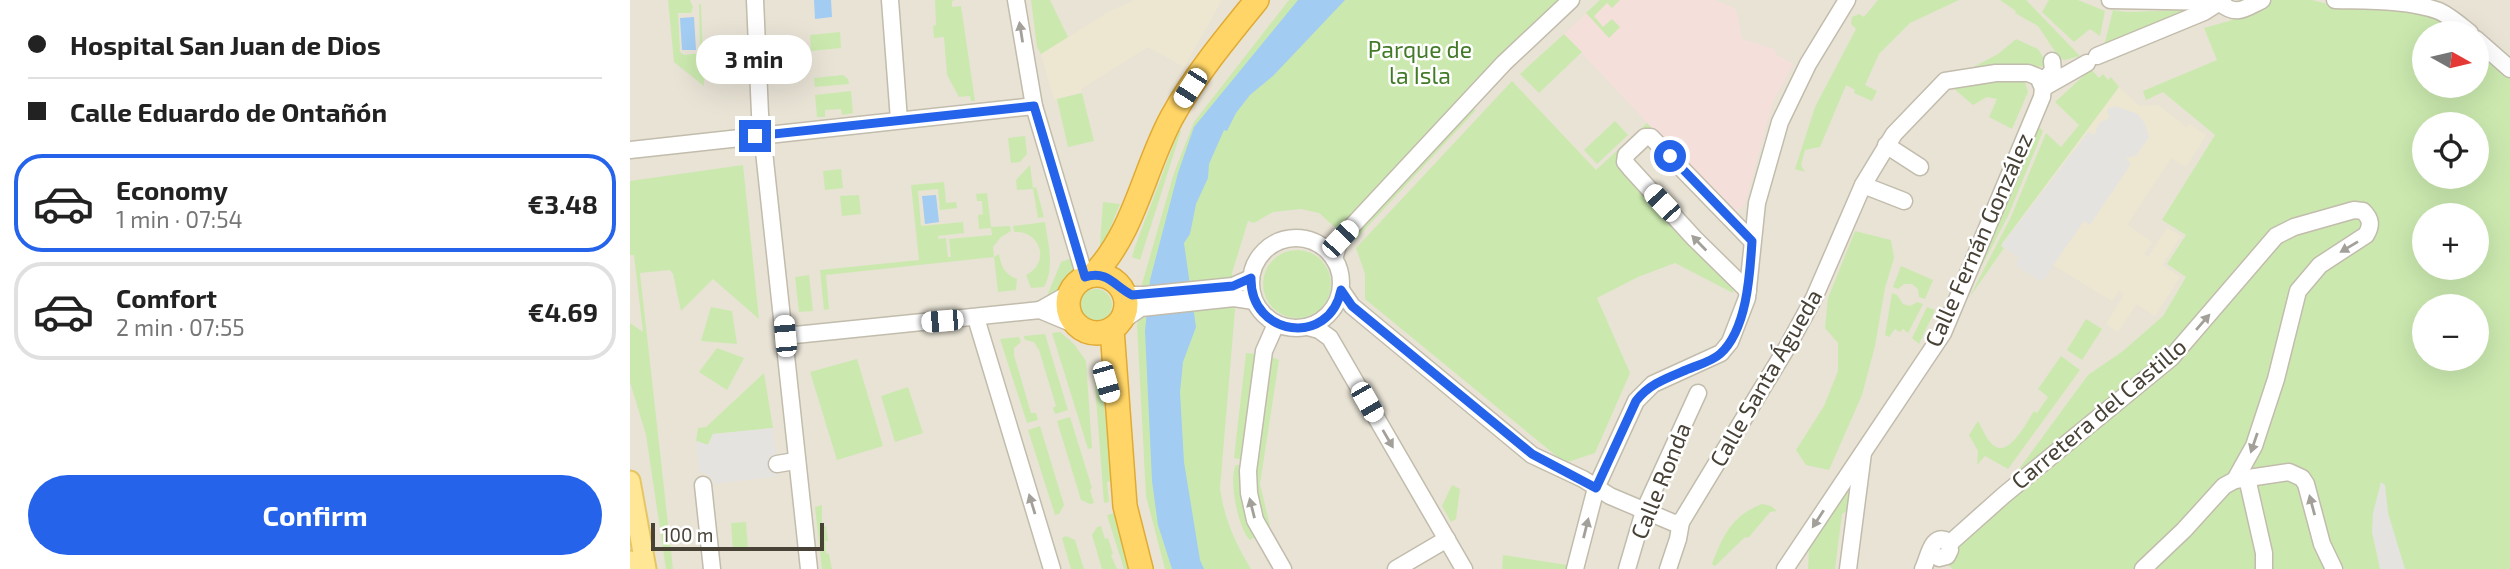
<!DOCTYPE html>
<html lang="en">
<head>
<meta charset="utf-8">
<style>
  :root { --surface:#fff; --page:#f6f6f6; --text:#222; --muted:#767676; --line:#e0e0e0; --accent:#2563eb }
  body { margin:0; font-family:"Exo 2",sans-serif; background:var(--page); color:var(--text); height:100vh; display:flex; flex-direction:column; font-size:26px; white-space:nowrap }
  * { box-sizing:border-box; margin:0 }
  p { font-size:23px; color:var(--muted) }
  .icon { flex:none; width:38px; height:38px; fill:none; stroke:currentColor; stroke-width:2; stroke-linecap:round; stroke-linejoin:round }
  .map { position:relative; flex:1; overflow:hidden }
  .drawer { display:flex; flex-direction:column; background:var(--surface); width:630px }
  .drawer>* { flex:none }
  .banner { display:grid; align-content:center; height:154px; padding:0 28px; background:var(--surface) }
  .needle { width:46px; rotate:98deg }
  .tools { position:absolute; left:1782px; top:21px; display:grid; gap:14px }
  .tools a { display:grid; place-items:center; width:77px; height:77px; border-radius:50%; background:var(--surface); box-shadow:0 7px 28px #0002; font-size:35px }
  .scale { position:absolute; left:21px; bottom:18px; width:173px; box-sizing:border-box; padding-left:7px; border:4px solid #474136; border-top:0; font-size:19px; line-height:24px; white-space:nowrap; color:#474136; -webkit-text-stroke:5px #fff; paint-order:stroke }
  .end { position:absolute; width:32px; height:32px; margin:-16px; border:9px solid #2563eb; background:#fff; box-shadow:0 0 0 4px #fff }
  .from { border-radius:50% }
  .bubble { position:absolute; height:49px; border-radius:24px; background:var(--surface); box-shadow:0 7px 28px #0002; font-size:23px; font-weight:700; line-height:49px; text-align:center }
  .car { position:absolute; width:21px; height:42px; margin:-21px -10px; border-radius:9px; box-shadow:0 0 5px 2px #0007; background:linear-gradient(#fff 24%,#345 0 40%,#fff 0 76%,#345 0 86%,#fff 0) }
  .banner b { display:flex; align-items:center; gap:24px; height:66px; font-size:26px }
  .banner b+b { border-top:2px solid var(--line) }
  .banner i { width:18px; height:18px; background:var(--text) }
  ul { padding:0; list-style:none }
  li { display:flex; align-items:center; gap:21px; height:98px; margin:0 14px 10px; padding:0 14px; border:4px solid var(--line); border-radius:28px }
  li div { flex:1 }
  li b { display:block; font-size:26px }
  li em { font-style:normal; font-weight:700 }
  li.selected { border-color:var(--accent) }
  li>.icon { width:63px; height:63px; stroke-width:1.5 }
  .primary-button { display:flex; gap:14px; margin-top:auto; padding:14px 28px }
  .primary-button a { flex:1; height:80px; border-radius:42px; background:var(--accent); color:#fff; font-size:28px; font-weight:700; line-height:80px; text-align:center }
  main { display:flex; flex:1; min-height:0 }
  .map>svg:first-child { display:block }
  .residential { fill:#e8e3d5; fill-rule:evenodd }
  .education { fill:#ede7d1 }
  .medical { fill:#f5dfda }
  .green { fill:#cbe9af; fill-rule:evenodd }
  .parking { fill:#e5e3df }
  .water { fill:#a2ccf2 }
  .lines { fill:none; stroke-linecap:round; stroke-linejoin:round }
  .minor-casing { stroke:#c2bcac; stroke-width:19 }
  .major-casing { stroke:#e6c663; stroke-width:23 }
  .highway-casing { stroke:#e0ab35; stroke-width:26 }
  .minor { stroke:#fff; stroke-width:16 }
  .major { stroke:#ffe795; stroke-width:19 }
  .highway { stroke:#ffd567; stroke-width:23 }
  .oneway { fill:#a3a09a }
  .route { stroke:#2563eb; stroke-width:9 }
  .labels { text-anchor:middle; stroke-width:5; stroke-linejoin:round; paint-order:stroke }
  .park-label { font-size:23px; fill:#427a28; stroke:#fff }
  .street-label { font-size:23px; fill:#474136; stroke:#fff }
</style>
</head>
<body>
<main>
<section class="drawer">
<div class="banner">
<b><i class="from"></i>Hospital San Juan de Dios</b>
<b><i></i>Calle Eduardo de Ontañón</b>
</div>
<ul>
<li class="selected"><svg class="icon" aria-label="car" viewBox="0 0 24 24"><path d="M5 17H2v-5l4-1 3-4h7l3 4 3 1v5h-3M9 17h6M6 11h13"/><circle cx="7" cy="17" r="2"/><circle cx="17" cy="17" r="2"/></svg><div><b>Economy</b><p>1 min · 07:54</p></div><em>€3.48</em></li>
<li><svg class="icon" aria-label="car" viewBox="0 0 24 24"><path d="M5 17H2v-5l4-1 3-4h7l3 4 3 1v5h-3M9 17h6M6 11h13"/><circle cx="7" cy="17" r="2"/><circle cx="17" cy="17" r="2"/></svg><div><b>Comfort</b><p>2 min · 07:55</p></div><em>€4.69</em></li>
</ul>
<div class="primary-button"><a>Confirm</a></div>
</section>
<div class="map">
<svg width="1880" height="569" viewBox="0 0 1880 569">
  <rect width="100%" height="100%" fill="#f4f1e7"/>
  <path class="residential" d="M0,0H1880V569H0ZM1794,33H1846V86H1794ZM1794,124H1846V177H1794ZM1794,215H1846V268H1794ZM1794,306H1846V359H1794Z"/>
  <g class="education">
    <polygon points="505,0 592,0 554,67 518,47 451,89 452,92 424,100 411,54 480,11"/>
    <polygon points="1489,87 1509,106 1528,105 1556,127 1559,124 1576,135 1556,167 1541,158 1497,225 1522,242 1514,254 1518,257 1537,228 1551,236 1532,265 1550,277 1525,316 1506,304 1488,332 1476,324 1494,294 1489,291 1482,301 1423,265 1412,282 1385,265 1389,258 1371,246"/>
  </g>
  <polygon class="medical" points="971,0 1085,0 1106,9 1112,39 1144,49 1147,55 1163,64 1142,104 1115,204 1107,213 1113,220 1112,224 934,34"/>
  <g class="green">
    <polygon points="38,0 60,0 63,7 61,13 48,13 50,52 54,55 70,53 69,4 71,4 74,86 44,62"/>
    <polygon points="305,0 326,0 322,1 322,7 331,6 345,101 341,101 340,96 329,97 317,75 314,37 304,38 303,26 306,25"/>
    <polygon points="401,0 420,0 438,37 411,54 407,47"/>
    <path d="M659,0H930L709,231L689,213L671,209L643,212L624,223L618,221L602,273L605,310L590,488C594,518 605,543 621,569H535L516,496L507,325L510,318L512,284L544,173L564,122Z"/>
    <polygon points="970,0 990,0 982,8 977,3 964,16 973,27 982,19 990,27 979,38 956,13"/>
    <polygon points="1248,0 1329,0 1280,23 1249,54 1235,85 1247,91 1242,101 1224,93 1225,90 1216,85 1190,147 1175,150 1171,165 1175,172 1165,169 1185,107 1226,29 1221,24 1222,17 1229,14 1234,17"/>
    <polygon points="1370,0 1396,0 1450,56 1435,60 1430,59 1408,26 1385,13 1386,11"/>
    <polygon points="1419,0 1448,0 1475,11 1470,36 1460,29 1444,42 1412,12"/>
    <path d="M1643,0H1682L1702,5L1797,11L1834,33H1794V86H1846V43L1880,74V569H1323L1314,562L1345,529L1458,375L1493,351L1533,316L1556,277L1537,264L1556,235L1532,220L1585,135L1533,92L1516,100L1513,91L1587,60L1574,28L1599,21ZM1794,124H1846V177H1794ZM1794,215H1846V268H1794ZM1794,306H1846V359H1794Z"/>
    <polygon points="1483,10 1496,12 1560,10 1474,46"/>
    <polygon points="210,32 211,48 181,51 180,35"/>
    <polygon points="934,34 952,52 909,93 890,74"/>
    <polygon points="1386,39 1408,49 1419,67 1379,66 1338,70 1368,54"/>
    <polygon points="1461,69 1469,78 1473,74 1478,80 1481,77 1489,87 1371,245 1374,248 1339,298 1381,217 1416,133 1431,147 1449,125 1425,102"/>
    <polygon points="213,75 218,79 219,84 185,87 184,78"/>
    <polygon points="1391,79 1395,82 1398,92 1382,129 1359,117 1367,99 1357,97 1343,105 1322,87 1349,82"/>
    <polygon points="882,81 966,170 1017,123 1112,224 1021,133 990,156 1104,283 1103,293 1045,263 1008,277 967,298 1000,373 965,453 935,463 735,299 735,274 726,248"/>
    <polygon points="221,91 223,113 212,115 211,109 195,110 195,117 187,117 185,95"/>
    <polygon points="452,93 464,141 438,147 427,99"/>
    <polygon points="841,109 846,110 724,241 719,237"/>
    <polygon points="985,121 998,135 967,164 954,150"/>
    <polygon points="1408,126 1413,131 1378,216 1336,296"/>
    <polygon points="549,130 551,131 510,260 502,257 505,247"/>
    <polygon points="395,136 397,154 390,162 381,163 378,138"/>
    <polygon points="113,165 129,319 83,279 51,311 43,274 40,270 10,273 43,569 36,569 16,435 0,382 0,323 13,332 4,255 0,255 0,181"/>
    <polygon points="400,165 403,188 406,187 414,217 408,218 403,189 387,190 386,180"/>
    <polygon points="211,169 213,188 195,190 193,171"/>
    <path d="M314,182L316,203L326,202L327,208L310,210L308,189L288,191L291,226L333,222L334,233L308,236V239L316,238L318,257H321L319,239L362,235L361,228L349,229L348,215L353,214L352,201H347L346,194L357,193L361,227L380,226L381,231L371,237L363,247L364,257L369,254C371,266 374,274 387,279L386,290L368,292L364,257L196,275L199,309L194,310L190,270L289,260L281,185Z"/>
    <polygon points="229,195 231,214 212,216 210,196"/>
    <polygon points="473,202 490,204 473,245 470,245"/>
    <path d="M415,222C418,244 425,267 414,287L401,288L396,275C422,261 409,230 384,232L383,226Z"/>
    <polygon points="1225,231 1261,240 1264,258 1255,288 1245,346 1232,395 1199,470 1176,465 1166,450 1194,406 1208,371 1208,343 1195,328 1198,298"/>
    <circle cx="667" cy="284" r="34"/>
    <polygon points="442,258 447,273 436,288 417,301 417,296 431,262"/>
    <polygon points="1271,266 1303,280 1295,299 1289,297 1288,289 1282,284 1274,284 1268,289 1263,287"/>
    <polygon points="179,275 183,311 169,312 165,277"/>
    <circle cx="466" cy="305" r="16"/>
    <polygon points="1262,293 1267,295 1273,304 1280,306 1287,302 1293,304 1278,333 1273,329 1270,332 1265,329 1259,337 1255,335"/>
    <polygon points="81,307 102,311 107,344 71,341"/>
    <polygon points="1297,307 1305,310 1289,344 1282,338"/>
    <polygon points="1456,319 1472,329 1452,360 1437,350"/>
    <polygon points="430,332 444,344 456,361 462,448 458,449 422,333"/>
    <polygon points="415,334 438,410 425,414 423,408 426,406 409,350 404,342 395,340 394,336"/>
    <polygon points="389,337 391,342 384,348 384,355 401,413 406,413 408,420 397,423 370,339"/>
    <polygon points="87,348 114,358 97,390 69,372"/>
    <polygon points="616,353 627,354 612,460 604,458"/>
    <path d="M639,356L649,360L630,484L640,526L635,528C613,485 633,404 639,356Z"/>
    <path d="M1431,356L1450,370L1378,469L1355,456L1347,465L1348,451L1339,435L1348,421C1352,428 1355,436 1360,442C1377,463 1396,423 1404,411L1407,413L1418,397L1408,389Z"/>
    <polygon points="227,359 253,446 207,460 180,372"/>
    <polygon points="464,372 468,372 474,401 481,481 477,482 479,502 474,503"/>
    <polygon points="134,373 143,428 83,434 78,445 66,441 68,428 76,427"/>
    <polygon points="278,387 293,433 265,442 251,396"/>
    <polygon points="440,417 462,488 460,490 464,503 460,504 451,500 427,421"/>
    <polygon points="410,426 434,505 429,514 425,515 398,430"/>
    <path d="M606,465H612V501L625,537L620,540C608,529 598,478 606,465Z"/>
    <polygon points="822,485 830,489 826,519 821,522 812,506"/>
    <polygon points="1216,492 1219,493 1217,511 1212,514 1205,569 1178,569 1179,549"/>
    <path d="M1132,504L1141,506L1147,511L1140,512L1119,537L1114,538L1085,566L1082,564C1093,536 1101,516 1132,504Z"/>
    <polygon points="192,505 192,527 196,526 198,541 195,541 196,553 199,554 202,569 192,569 185,507"/>
    <polygon points="485,513 499,569 494,569 477,515"/>
    <polygon points="116,522 118,549 103,551 101,523"/>
    <polygon points="471,526 475,539 478,538 483,554 481,555 487,569 472,569 462,535 467,527"/>
    <polygon points="436,536 445,540 454,569 441,569 432,538"/>
    <polygon points="873,555 937,565 937,569 872,569"/>
  </g>
  <g class="parking">
    <polygon points="1485,106 1508,114 1515,124 1519,137 1506,156 1496,158 1501,164 1460,225 1454,221 1412,282 1385,265 1389,258 1371,246 1458,132 1464,135 1469,123 1479,118 1477,109"/>
    <polygon points="143,428 148,476 83,484 82,477 69,471 66,441 78,445 83,434"/>
    <polygon points="1751,482 1755,485 1758,513 1775,569 1750,569 1742,532 1743,513"/>
  </g>
  <g class="water">
    <polygon points="184,0 201,0 202,17 185,19"/>
    <polygon points="668,0 715,0 643,76 620,95 606,113 597,131 594,130 579,164 578,178 566,204 560,234 554,243 566,327 553,362 550,392 554,462 570,560 574,569 542,569 528,525 522,481 515,331 520,280 548,173 564,127"/>
    <polygon points="64,17 66,50 52,50 50,18"/>
    <polygon points="306,195 309,222 295,224 292,196"/>
  </g>
  <g class="lines">
    <defs>
      <g id="minor">
        <polyline points="125,0 130,114 179,569"/>
        <polyline points="260,0 269,120"/>
        <polyline points="386,0 404,106 455,277"/>
        <polyline points="1480,0 1589,2"/>
        <path d="M1705,0C1738,1 1778,0 1809,11C1820,16 1830,25 1840,33"/>
        <path d="M1589,2C1606,17 1614,9 1632,0"/>
        <polyline points="1846,39 1880,69"/>
        <polyline points="1467,56 1574,12 1593,0"/>
        <polyline points="1412,82 1423,71 1422,61"/>
        <polyline points="1256,145 1290,167"/>
        <polyline points="0,150 404,106"/>
        <polyline points="1233,185 1274,201"/>
        <circle cx="666" cy="283" r="45"/>
        <polyline points="704,259 710,239 874,63 941,0"/>
        <polyline points="493,290 502,295 514,295 603,286 621,278"/>
        <polyline points="711,290 722,306 902,455 953,479 980,496 1044,523 1051,522"/>
        <polyline points="1118,291 1064,238 1000,168 995,162 996,155 1015,137 1021,137 1122,241"/>
        <polyline points="410,310 440,293"/>
        <polyline points="346,318 422,569"/>
        <polyline points="489,323 511,308 604,298 624,301"/>
        <polyline points="646,324 634,351 618,471 619,493 625,520 653,569"/>
        <polyline points="678,327 689,330 700,338 834,569"/>
        <polyline points="155,336 410,310 446,325"/>
        <polyline points="147,464 159,462"/>
        <polyline points="1617,478 1634,553 1634,569"/>
        <polyline points="73,485 82,569"/>
        <path d="M1319,544L1374,495L1541,358L1646,236L1664,227L1724,210L1733,211C1741,219 1742,225 1736,235L1690,265L1668,291L1646,379L1624,446L1605,480"/>
        <polyline points="766,569 817,539"/>
        <polyline points="945,569 966,488 1006,401 1023,384 1091,353 1100,342 1117,298 1127,203 1150,122 1178,64 1217,0"/>
        <polyline points="997,569 1014,511 1068,393"/>
        <polyline points="1038,569 1048,539 1051,522 1159,344 1184,298 1233,185 1264,134 1315,81 1366,73 1398,73 1408,77 1413,88"/>
        <polyline points="1155,569 1313,333 1412,97 1413,88 1457,63"/>
        <polyline points="1218,569 1233,453"/>
        <path d="M1293,569C1299,557 1301,533 1318,541L1320,550L1317,556L1309,558"/>
        <polyline points="1513,569 1554,530 1594,486 1605,480 1659,472 1672,478 1676,484 1692,544 1704,569"/>
      </g>
      <g id="major">
        <polyline points="0,481 16,569"/>
        <polyline points="0,561 1,569"/>
      </g>
      <g id="highway">
        <circle cx="467" cy="304" r="29"/>
        <path d="M463,275C505,232 514,168 542,117C565,75 597,37 627,0"/>
        <polyline points="482,329 495,506 511,569"/>
      </g>
    </defs>
    <use href="#minor" class="minor-casing"/>
    <use href="#major" class="major-casing"/>
    <use href="#highway" class="highway-casing"/>
    <use href="#minor" class="minor"/>
    <use href="#major" class="major"/>
    <use href="#highway" class="highway"/>
  </g>
  <defs><path id="oneway-solid" d="M-6-.8H1V-3.2L6.5 0L1 3.2V.8H-6Z" transform="scale(1.75)"/></defs>
  <g class="oneway">
    <use href="#oneway-solid" transform="translate(391 32) rotate(-99)"/>
    <use href="#oneway-solid" transform="translate(1069 243) rotate(-134)"/>
    <use href="#oneway-solid" transform="translate(1719 247) rotate(149)"/>
    <use href="#oneway-solid" transform="translate(1573 322) rotate(-49)"/>
    <use href="#oneway-solid" transform="translate(758 439) rotate(60)"/>
    <use href="#oneway-solid" transform="translate(1624 443) rotate(109)"/>
    <use href="#oneway-solid" transform="translate(402 504) rotate(-107)"/>
    <use href="#oneway-solid" transform="translate(1682 505) rotate(-105)"/>
    <use href="#oneway-solid" transform="translate(622 508) rotate(-104)"/>
    <use href="#oneway-solid" transform="translate(1188 519) rotate(123)"/>
    <use href="#oneway-solid" transform="translate(956 528) rotate(-76)"/>
  </g>
  <g class="lines">
    <path class="route" d="M125,136L404,106L455,277C478,270 484,286 502,295L603,286L621,278C620,337 700,347 711,290L722,306L902,454L966,488L1006,401C1019,384 1037,378 1056,370C1067,365 1081,362 1090,354C1117,330 1120,274 1122,241L1040,156"/>
  </g>
  <g class="labels">
    <g class="park-label">
      <text x="790" y="58">Parque de<tspan x="790" dy="26">la Isla</tspan></text>
    </g>
    <g class="street-label">
      <text transform="translate(1349 240) rotate(-66)" y="8">Calle Fernán González</text>
      <text transform="translate(1136 378) rotate(-60)" y="8">Calle Santa Águeda</text>
      <text transform="translate(1469 414) rotate(-40)" y="8">Carretera del Castillo</text>
      <text transform="translate(1031 481) rotate(-68)" y="8">Calle Ronda</text>
    </g>
  </g>
</svg>
<div class="tools">
<a><svg class="needle" viewBox="-14 -14 28 28"><path d="M0-13l5 13h-10z" fill="#e53935"/><path d="M0 13l5-13h-10z" fill="#767676"/></svg></a>
<a><svg class="icon" aria-label="locate" viewBox="0 0 24 24"><circle cx="12" cy="12" r="6"/><path d="M12 2v4M12 18v4M2 12h4M18 12h4"/></svg></a>
<a>+</a>
<a>−</a>
</div>
<div class="scale">100 m</div>
<i class="end from" style="left:1040px;top:156px"></i>
<i class="end" style="left:125px;top:136px"></i>
<div class="bubble" style="left:66px;top:35px;width:116px">3 min</div>
<i class="car" style="left:560px;top:88px;rotate:213deg"></i>
<i class="car" style="left:1032px;top:203px;rotate:317deg"></i>
<i class="car" style="left:710px;top:239px;rotate:43deg"></i>
<i class="car" style="left:312px;top:321px;rotate:265deg"></i>
<i class="car" style="left:155px;top:336px;rotate:355deg"></i>
<i class="car" style="left:476px;top:382px;rotate:164deg"></i>
<i class="car" style="left:737px;top:402px;rotate:150deg"></i>
</div>
</main>
</body>
</html>
